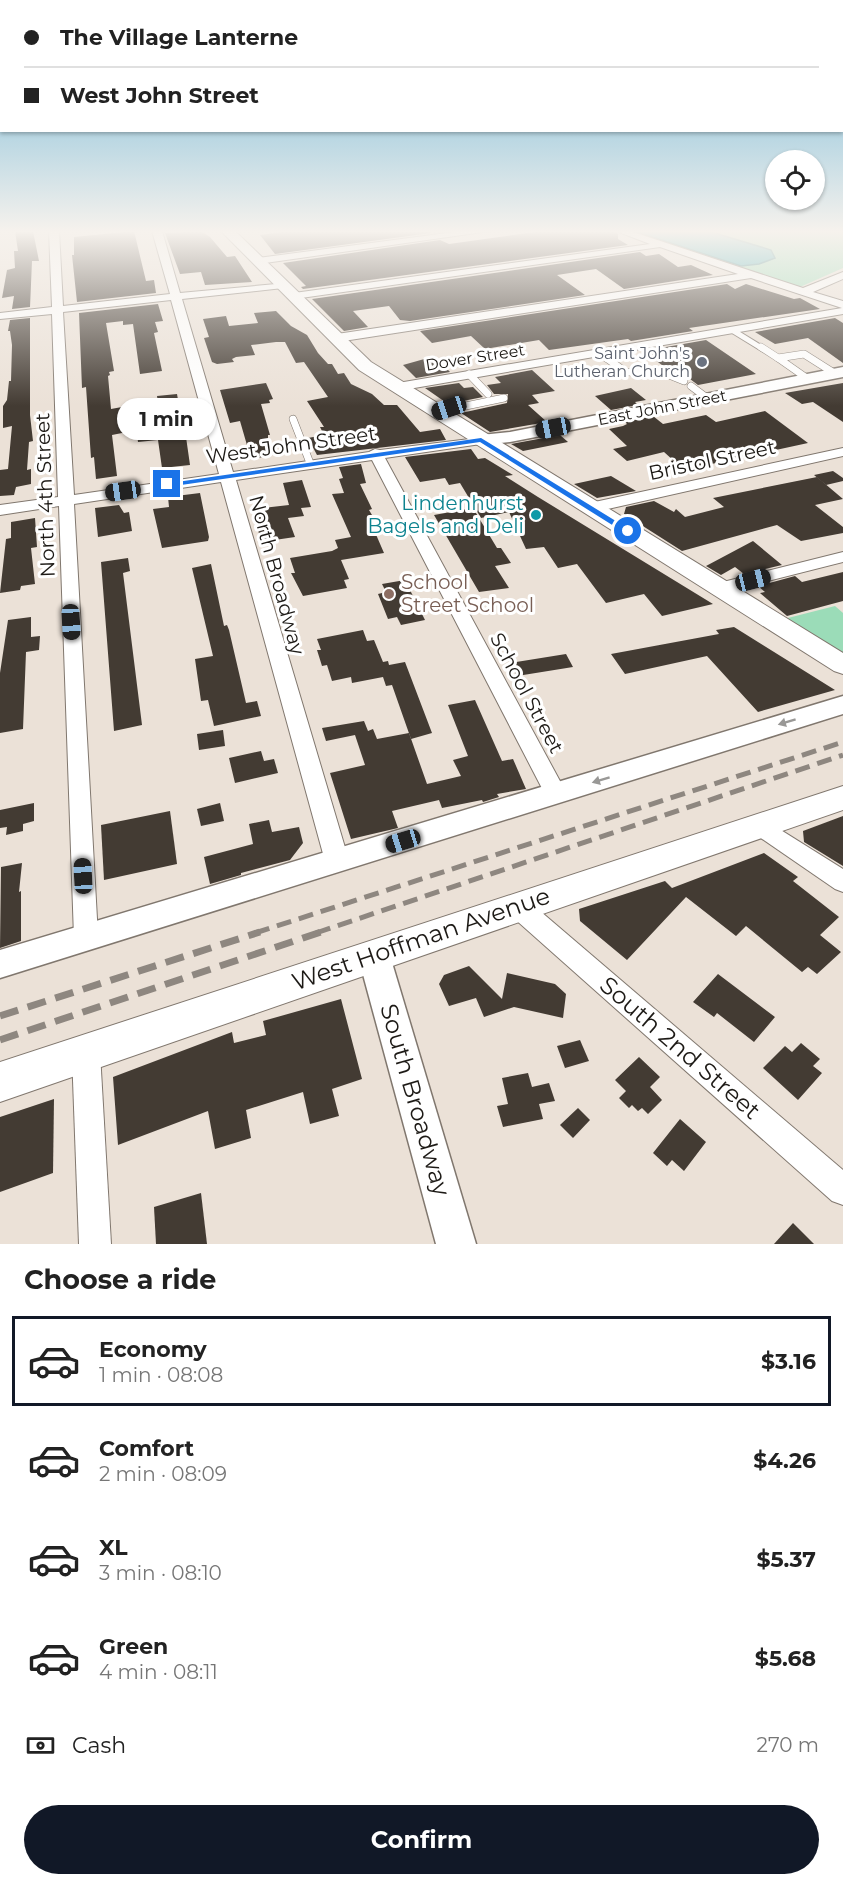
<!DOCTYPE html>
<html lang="en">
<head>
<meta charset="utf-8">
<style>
  :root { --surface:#fff; --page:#f2f2f2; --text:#222; --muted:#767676; --line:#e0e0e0; --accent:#111827 }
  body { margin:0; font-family:Montserrat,sans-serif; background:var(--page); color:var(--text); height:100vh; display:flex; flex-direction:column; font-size:22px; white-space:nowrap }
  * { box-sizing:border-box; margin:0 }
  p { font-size:20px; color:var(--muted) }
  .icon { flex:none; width:33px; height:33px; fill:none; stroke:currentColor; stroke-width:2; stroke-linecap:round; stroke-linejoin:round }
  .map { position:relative; height:1244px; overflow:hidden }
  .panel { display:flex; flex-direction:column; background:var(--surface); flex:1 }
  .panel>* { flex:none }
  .top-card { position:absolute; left:0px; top:0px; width:843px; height:132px; box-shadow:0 2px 4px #0004; display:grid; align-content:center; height:132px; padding:0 24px; background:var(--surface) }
  .tools { position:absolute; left:765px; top:150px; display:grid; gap:12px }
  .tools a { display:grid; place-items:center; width:60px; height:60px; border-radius:50%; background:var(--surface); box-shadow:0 2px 4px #0004; font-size:30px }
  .end { position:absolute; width:27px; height:27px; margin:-14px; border:8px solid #1a73e8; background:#fff; box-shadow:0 0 0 3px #fff }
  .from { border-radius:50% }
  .bubble { position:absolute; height:42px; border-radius:21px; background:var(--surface); box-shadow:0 2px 4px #0004; font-size:20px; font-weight:700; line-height:42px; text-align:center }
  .car { position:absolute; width:18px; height:36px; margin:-18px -9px; border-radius:8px; box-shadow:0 0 4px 2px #0007; background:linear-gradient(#222 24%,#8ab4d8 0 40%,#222 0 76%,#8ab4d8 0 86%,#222 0) }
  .top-card b { display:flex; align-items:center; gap:21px; height:57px; font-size:22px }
  .top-card b+b { border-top:2px solid var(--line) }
  .top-card i { width:15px; height:15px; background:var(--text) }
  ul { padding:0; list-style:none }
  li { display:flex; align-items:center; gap:18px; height:90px; margin:0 12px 9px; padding:0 12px; border:3px solid transparent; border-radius:0px }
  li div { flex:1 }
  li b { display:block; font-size:22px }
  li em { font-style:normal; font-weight:700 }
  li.active { border-color:var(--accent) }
  li>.icon { width:54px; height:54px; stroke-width:1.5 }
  h2 { padding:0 24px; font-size:27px; line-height:72px }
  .pay { display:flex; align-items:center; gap:15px; height:66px; padding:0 24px; font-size:22px }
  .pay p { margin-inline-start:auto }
  .primary-button { display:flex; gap:12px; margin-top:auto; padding:12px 24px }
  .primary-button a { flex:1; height:69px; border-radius:36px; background:var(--accent); color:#fff; font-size:24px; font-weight:700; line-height:69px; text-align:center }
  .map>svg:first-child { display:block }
  .green { fill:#9bdcb8 }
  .water { fill:#3aabb6; stroke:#318086; stroke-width:1.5 }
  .building { fill:#433b33 }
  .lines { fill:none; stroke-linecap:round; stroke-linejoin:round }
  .service-far1-casing { stroke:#80776e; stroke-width:7 }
  .service-casing { stroke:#80776e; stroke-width:8 }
  .minor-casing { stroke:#80776e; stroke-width:2 }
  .tertiary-casing { stroke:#80776e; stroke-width:3 }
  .secondary-casing { stroke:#80776e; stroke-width:2 }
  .service-far1 { stroke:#fff; stroke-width:5 }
  .service { stroke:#fff; stroke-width:7 }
  .minor { fill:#fff; fill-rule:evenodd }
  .tertiary { fill:#fff; fill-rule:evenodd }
  .secondary { fill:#fff; fill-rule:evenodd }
  .rail-far1 { stroke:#8e8780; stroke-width:5; stroke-dasharray:15 8; stroke-linecap:butt }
  .rail { stroke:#8e8780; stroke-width:7; stroke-dasharray:19 10; stroke-linecap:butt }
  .oneway { fill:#999896 }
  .route { fill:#1a73e8 }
  .worship-dot { fill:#6b7280; stroke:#fff; stroke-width:2 }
  .culture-dot { fill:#0f9aa8; stroke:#fff; stroke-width:2 }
  .education-dot { fill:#8d6e63; stroke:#fff; stroke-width:2 }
  .labels { text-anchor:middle; stroke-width:6; stroke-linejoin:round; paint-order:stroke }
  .far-worship-label { font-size:16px; fill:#5b616d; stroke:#fff; text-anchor:end }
  .far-street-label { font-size:16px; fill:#1d1a16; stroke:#fff }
  .street-label { font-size:20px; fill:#1d1a16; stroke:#fff }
  .culture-label { font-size:20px; fill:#0d838f; stroke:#fff; text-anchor:end }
  .education-label { font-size:20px; fill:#785e54; stroke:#fff; text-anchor:start }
  .near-street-label { font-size:24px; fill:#1d1a16; stroke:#fff }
</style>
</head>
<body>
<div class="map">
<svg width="843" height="1244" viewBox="0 0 843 1244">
  <rect width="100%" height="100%" fill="#ebe1d7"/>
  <g class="green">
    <polygon points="624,231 843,231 843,268 800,287"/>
    <polygon points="835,606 843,613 843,663 776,621"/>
  </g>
  <polygon class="water" points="634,231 708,231 771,250 775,258 759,264 741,266"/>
  <g class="building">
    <polygon points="15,231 33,231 39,261 32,261 30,307 12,309 14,296 2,298 7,270 15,268 14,251 18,251"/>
    <polygon points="134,231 146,281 154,280 156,293 77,302 72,255 74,255 74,237"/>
    <polygon points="201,231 210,237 227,257 235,256 252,282 205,285 201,272 180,274 165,233"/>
    <polygon points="289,231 429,231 431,233 275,254 260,235"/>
    <polygon points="542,231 614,231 618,234 618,239 628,245 303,289 301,287 306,286 283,263 440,240 449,244"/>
    <polygon points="640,252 646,256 659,254 678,267 691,265 713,275 624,289 596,269 557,275 585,295 410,321 400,320 389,306 353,311 368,327 344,331 312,299"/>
    <polygon points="727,284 735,289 746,284 794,299 800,298 820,309 689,328 693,331 631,341 628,339 549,350 539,340 485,349 471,336 432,343 420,331"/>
    <polygon points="158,304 163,321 155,322 158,332 154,333 162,371 140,374 133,324 123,325 123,321 106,323 114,371 109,372 110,375 108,376 111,409 122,407 127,432 112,435 117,476 96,479 94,457 91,458 86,387 82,388 79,313"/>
    <polygon points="276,311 291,326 307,335 318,353 328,364 332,364 338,374 344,373 351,384 372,394 384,405 397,405 420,432 440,429 446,440 317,455 308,438 324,435 320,427 324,427 307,401 328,397 304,362 296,363 285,342 276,342 251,345 255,355 236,357 232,359 234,362 217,364 212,362 204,338 209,337 203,319 226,316 229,326 258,323 254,313"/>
    <polygon points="30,318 30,415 33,441 29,442 27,470 31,469 31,484 16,487 14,495 0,496 0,470 8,469 12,426 3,428 3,406 7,400 9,381 11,381 12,345 10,331 8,331 10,320"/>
    <polygon points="835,318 843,323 843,363 808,338 775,344 755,332"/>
    <polygon points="706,340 756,374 698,385 686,376 666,368 643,351"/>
    <polygon points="435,356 450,372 416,378 403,365"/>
    <polygon points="532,370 555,391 532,395 539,403 528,405 547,422 490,432 461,413 507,403 508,394 494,394 487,385 501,383 495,377"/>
    <polygon points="266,383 273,399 269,400 270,403 261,404 270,435 268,435 268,448 270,456 251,459 240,421 230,423 220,390"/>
    <polygon points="459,383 464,388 473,387 483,397 448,404 425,388"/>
    <polygon points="843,383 843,422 813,402 802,404 785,393"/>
    <polygon points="631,388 646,400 635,402 638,405 611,410 595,396"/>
    <polygon points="177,394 181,417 189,416 195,436 186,437 190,465 162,468 158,440 138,442 136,426 161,423 157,396"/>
    <polygon points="765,411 808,443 684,470 664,452 627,461 613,449 627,446 609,429 623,426 627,424 625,422 653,416 663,424 706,415 716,422"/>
    <polygon points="560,435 568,442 523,451 511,444"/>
    <polygon points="471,449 478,459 485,458 513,475 505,476 538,497 713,604 662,616 644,594 606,603 577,564 558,568 544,547 526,549 509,512 481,518 460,483 449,485 445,478 420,482 405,457"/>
    <polygon points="361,464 366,483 360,484 372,509 369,510 372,515 368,516 384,553 341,560 349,579 344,580 347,588 303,596 291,573 295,573 290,558 332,551 338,548 335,540 351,537 332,494 344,493 339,479 343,478 339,467"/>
    <polygon points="833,471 843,478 843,481 826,485 814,475"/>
    <polygon points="611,476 636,491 597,498 574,484"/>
    <polygon points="817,477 843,499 815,505 843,527 843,533 801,541 777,525 682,551 624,514 626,507 654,501 674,512 676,509 685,517 724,507 713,498"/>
    <polygon points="302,480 311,507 301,508 304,516 288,518 295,537 261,542 253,509 289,505 283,483"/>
    <polygon points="200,493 209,537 208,541 162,548 153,509 169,507 168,497"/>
    <polygon points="119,505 124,513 129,512 132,531 98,537 95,508"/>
    <polygon points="473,508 497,548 501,548 511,563 495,566 509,588 479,592 434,515"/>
    <polygon points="35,518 37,547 31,548 35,584 21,586 20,590 0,593 6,539 11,538 11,522"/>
    <polygon points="753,541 782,565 744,574 735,567 721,575 706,566"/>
    <polygon points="128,558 130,571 123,573 142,725 114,731 101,562"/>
    <polygon points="211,564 224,626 227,625 229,630 246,703 257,701 261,716 214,726 208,700 201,701 195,659 213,656 192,568"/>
    <polygon points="843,572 843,601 787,616 760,593 765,592 758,586 795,576 802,582"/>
    <polygon points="405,580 425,620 401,625 397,617 388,619 378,594 386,592 382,584"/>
    <polygon points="31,617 31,637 40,636 39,650 26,652 23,729 0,733 0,673 8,620"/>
    <polygon points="734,627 835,690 758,712 707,656 625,674 611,654 719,634 716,630"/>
    <polygon points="363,630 367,641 374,640 383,662 388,661 389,665 405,662 432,733 411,739 392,685 386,686 383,677 352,683 351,677 332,681 327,665 322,666 317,650 321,650 317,639"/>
    <polygon points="566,654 573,667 517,676 510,663"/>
    <polygon points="475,700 502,761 513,759 526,789 497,794 499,797 483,802 482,800 442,808 439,800 392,811 398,828 351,839 330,773 365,765 355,735 326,741 322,728 364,721 368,731 373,729 377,739 409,733 427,784 461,776 453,760 468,756 448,705"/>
    <polygon points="223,730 225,746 199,750 197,734"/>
    <polygon points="261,751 264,761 274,759 278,773 235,783 229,758"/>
    <polygon points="34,803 34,821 23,824 23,831 6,835 7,827 0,828 0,810"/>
    <polygon points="220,803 224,821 201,826 197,809"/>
    <polygon points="170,811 177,864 104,880 101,825"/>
    <polygon points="843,816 843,866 804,842 803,831"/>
    <polygon points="269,820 272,832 299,827 303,843 290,860 241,873 241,875 210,884 204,857 253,844 249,824"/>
    <polygon points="764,853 798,877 793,881 839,917 820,935 841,952 817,974 808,967 802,972 746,926 736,936 686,897 627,960 580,921 579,909 665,881 672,888"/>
    <polygon points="22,863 19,892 21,891 21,941 0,948 1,867"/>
    <polygon points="469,966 502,999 507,973 555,984 566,994 563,1018 514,1007 484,1017 476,998 449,1006 439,984 444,975"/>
    <polygon points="718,974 775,1017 754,1042 717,1013 714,1017 693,1002"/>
    <polygon points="341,999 362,1079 332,1089 339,1116 310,1124 303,1092 246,1110 251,1138 215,1149 208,1111 118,1145 113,1077 232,1032 234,1043 266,1035 263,1021"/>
    <polygon points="580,1040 589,1061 565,1068 557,1046"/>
    <polygon points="801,1043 820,1059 813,1066 822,1073 798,1100 763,1068 785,1046 792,1052"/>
    <polygon points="639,1057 660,1077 650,1087 662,1100 648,1114 642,1108 638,1111 632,1105 629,1108 619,1098 626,1091 615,1080"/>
    <polygon points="528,1073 532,1087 549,1083 555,1101 539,1104 543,1119 503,1127 497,1106 508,1104 502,1078"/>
    <polygon points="54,1099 53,1173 0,1192 0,1117"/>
    <polygon points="578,1108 590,1120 573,1138 560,1125"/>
    <polygon points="680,1119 706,1142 684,1171 672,1160 667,1166 653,1153"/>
    <polygon points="201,1193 207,1244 156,1244 154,1207"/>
    <polygon points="793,1223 814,1244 774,1244"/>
  </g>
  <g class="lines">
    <defs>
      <polyline id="service-far1" points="732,330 763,349"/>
      <g id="service">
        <polyline points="761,347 778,358"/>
        <polyline points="599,353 626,372 664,373 684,381"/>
        <polyline points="469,374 488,394"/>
        <polyline points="808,379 778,358 804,354 834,373"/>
        <polyline points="691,386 707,398"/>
        <polyline points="437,412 504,398"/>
        <polyline points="293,419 310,463"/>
      </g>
      <g id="minor">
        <path d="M49,231H59L63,306L170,294L152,231H162L180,293L287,283L288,285L283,288L182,299L233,472L369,452L375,449L380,450L486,437V443L481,444L385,458L567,794L564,800L556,802L548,800L372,460L236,480L349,861L345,868L337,870L329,868L325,861L221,482L74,504L98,937L95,945L86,948L77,945L74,937L59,506L0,515V505L58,497L52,314L0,319V313L52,307ZM171,300L219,474L74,495L63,312Z"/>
        <polygon points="462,231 490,231 258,264 253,261 258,258"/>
        <polygon points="616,231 630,231 803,288 843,272 843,279 813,292 843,301 843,314 397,391 391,387 392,384 842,308 751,278 337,342 331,338 337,334 738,274 660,247 294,299 289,296 294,293 650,244"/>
        <polygon points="843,448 843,456 590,513 582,508 590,503"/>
        <polygon points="843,552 843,562 721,593 712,588 715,584"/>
        <polygon points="760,817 843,869 843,892 835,889 752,832 749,826 752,820"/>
        <polygon points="517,896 526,899 843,1170 843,1205 832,1201 508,913 505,906 508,899"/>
        <polygon points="86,1040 96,1044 100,1053 111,1244 79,1244 72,1053 76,1044"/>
      </g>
      <g id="tertiary">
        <polygon points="843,367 843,377 510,442 481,445 472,440 481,435 510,432"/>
        <polygon points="843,696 843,714 0,978 0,950"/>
        <polygon points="374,942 385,946 390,956 476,1244 436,1244 358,956 363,946"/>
      </g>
      <g id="secondary">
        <polygon points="221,231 235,231 371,362 843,653 843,674 834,671 359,370"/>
        <polygon points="843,786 843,810 0,1102 0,1062"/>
      </g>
    </defs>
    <use href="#service-far1" class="service-far1-casing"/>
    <use href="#service" class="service-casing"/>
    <use href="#minor" class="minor-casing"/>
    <use href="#tertiary" class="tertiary-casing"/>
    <use href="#secondary" class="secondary-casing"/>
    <use href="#service-far1" class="service-far1"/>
    <use href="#service" class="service"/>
    <use href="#minor" class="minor"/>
    <use href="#tertiary" class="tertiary"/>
    <use href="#secondary" class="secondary"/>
    <g class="rail-far1">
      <polyline points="255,933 843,742"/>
      <polyline points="316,933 843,755"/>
    </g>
    <g class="rail">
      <polyline points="0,1016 260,932"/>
      <polyline points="0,1040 321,932"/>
    </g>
  </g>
  <defs><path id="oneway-solid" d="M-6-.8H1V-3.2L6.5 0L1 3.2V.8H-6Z" transform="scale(1.5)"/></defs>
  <g class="oneway">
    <use href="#oneway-solid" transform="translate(787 722) rotate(163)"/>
    <use href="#oneway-solid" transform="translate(601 780) rotate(163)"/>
  </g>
  <linearGradient id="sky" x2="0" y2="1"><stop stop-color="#62b0d4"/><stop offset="0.57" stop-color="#f6f2ed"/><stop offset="1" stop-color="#f6f2ed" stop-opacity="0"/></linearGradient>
  <rect width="843" height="406" fill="url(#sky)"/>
  <polygon class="route" points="481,438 632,531 625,533 480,442 167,487 163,484"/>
  <circle class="worship-dot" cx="702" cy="362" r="6"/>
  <circle class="culture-dot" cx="536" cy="515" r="6"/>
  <circle class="education-dot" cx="389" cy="594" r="6"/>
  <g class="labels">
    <g class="far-worship-label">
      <text x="690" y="359">Saint John's<tspan x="690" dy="18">Lutheran Church</tspan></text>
    </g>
    <g class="far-street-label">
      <text transform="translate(475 357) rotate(-9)" y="6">Dover Street</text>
      <text transform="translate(662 407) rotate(-11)" y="6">East John Street</text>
    </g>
    <g class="street-label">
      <text transform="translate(291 445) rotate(-8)" y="7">West John Street</text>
      <text transform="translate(712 460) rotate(-12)" y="7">Bristol Street</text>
      <text transform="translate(45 495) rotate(-92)" y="7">North 4th Street</text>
      <text transform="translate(277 575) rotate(75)" y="7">North Broadway</text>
      <text transform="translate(527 693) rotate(62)" y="7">School Street</text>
    </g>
    <g class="culture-label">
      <text x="524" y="510">Lindenhurst<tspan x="524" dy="23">Bagels and Deli</tspan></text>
    </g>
    <g class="education-label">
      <text x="401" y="589">School<tspan x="401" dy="23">Street School</tspan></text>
    </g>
    <g class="near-street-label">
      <text transform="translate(421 939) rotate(-19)" y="8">West Hoffman Avenue</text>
      <text transform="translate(680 1048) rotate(41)" y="8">South 2nd Street</text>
      <text transform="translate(415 1100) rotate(74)" y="8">South Broadway</text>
    </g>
  </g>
</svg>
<div class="tools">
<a><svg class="icon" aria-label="locate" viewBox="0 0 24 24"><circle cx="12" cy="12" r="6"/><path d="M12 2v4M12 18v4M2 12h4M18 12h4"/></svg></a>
</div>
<i class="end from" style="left:628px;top:531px"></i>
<i class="end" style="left:167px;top:484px"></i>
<div class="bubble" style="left:117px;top:398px;width:99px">1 min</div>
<i class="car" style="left:449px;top:408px;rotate:252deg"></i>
<i class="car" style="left:553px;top:428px;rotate:259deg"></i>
<i class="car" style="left:123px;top:491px;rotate:262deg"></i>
<i class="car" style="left:753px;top:580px;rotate:76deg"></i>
<i class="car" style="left:71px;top:622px;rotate:177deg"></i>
<i class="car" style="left:403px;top:841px;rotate:253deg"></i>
<i class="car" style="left:83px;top:876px;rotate:357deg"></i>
<div class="top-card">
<b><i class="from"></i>The Village Lanterne</b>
<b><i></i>West John Street</b>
</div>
</div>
<section class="panel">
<h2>Choose a ride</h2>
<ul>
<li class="active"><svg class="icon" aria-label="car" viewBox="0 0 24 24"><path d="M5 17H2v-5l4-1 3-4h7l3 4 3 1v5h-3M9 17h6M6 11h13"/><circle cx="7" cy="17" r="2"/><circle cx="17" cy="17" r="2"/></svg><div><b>Economy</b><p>1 min · 08:08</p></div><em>$3.16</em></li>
<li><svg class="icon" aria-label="car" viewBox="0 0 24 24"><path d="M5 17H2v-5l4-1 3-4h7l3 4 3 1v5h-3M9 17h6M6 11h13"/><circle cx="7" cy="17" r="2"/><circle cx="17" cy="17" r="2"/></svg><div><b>Comfort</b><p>2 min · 08:09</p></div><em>$4.26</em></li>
<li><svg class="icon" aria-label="car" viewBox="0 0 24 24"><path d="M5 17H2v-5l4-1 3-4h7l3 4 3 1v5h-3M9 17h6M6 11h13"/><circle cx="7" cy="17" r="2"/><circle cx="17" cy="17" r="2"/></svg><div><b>XL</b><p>3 min · 08:10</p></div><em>$5.37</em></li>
<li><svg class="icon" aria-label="car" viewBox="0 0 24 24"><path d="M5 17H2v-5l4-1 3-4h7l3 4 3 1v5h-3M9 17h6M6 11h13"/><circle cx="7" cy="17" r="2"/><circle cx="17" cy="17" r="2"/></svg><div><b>Green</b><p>4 min · 08:11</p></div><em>$5.68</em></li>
</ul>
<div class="pay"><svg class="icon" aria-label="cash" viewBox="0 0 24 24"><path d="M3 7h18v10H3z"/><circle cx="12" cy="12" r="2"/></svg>Cash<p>270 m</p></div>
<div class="primary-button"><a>Confirm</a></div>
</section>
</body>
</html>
